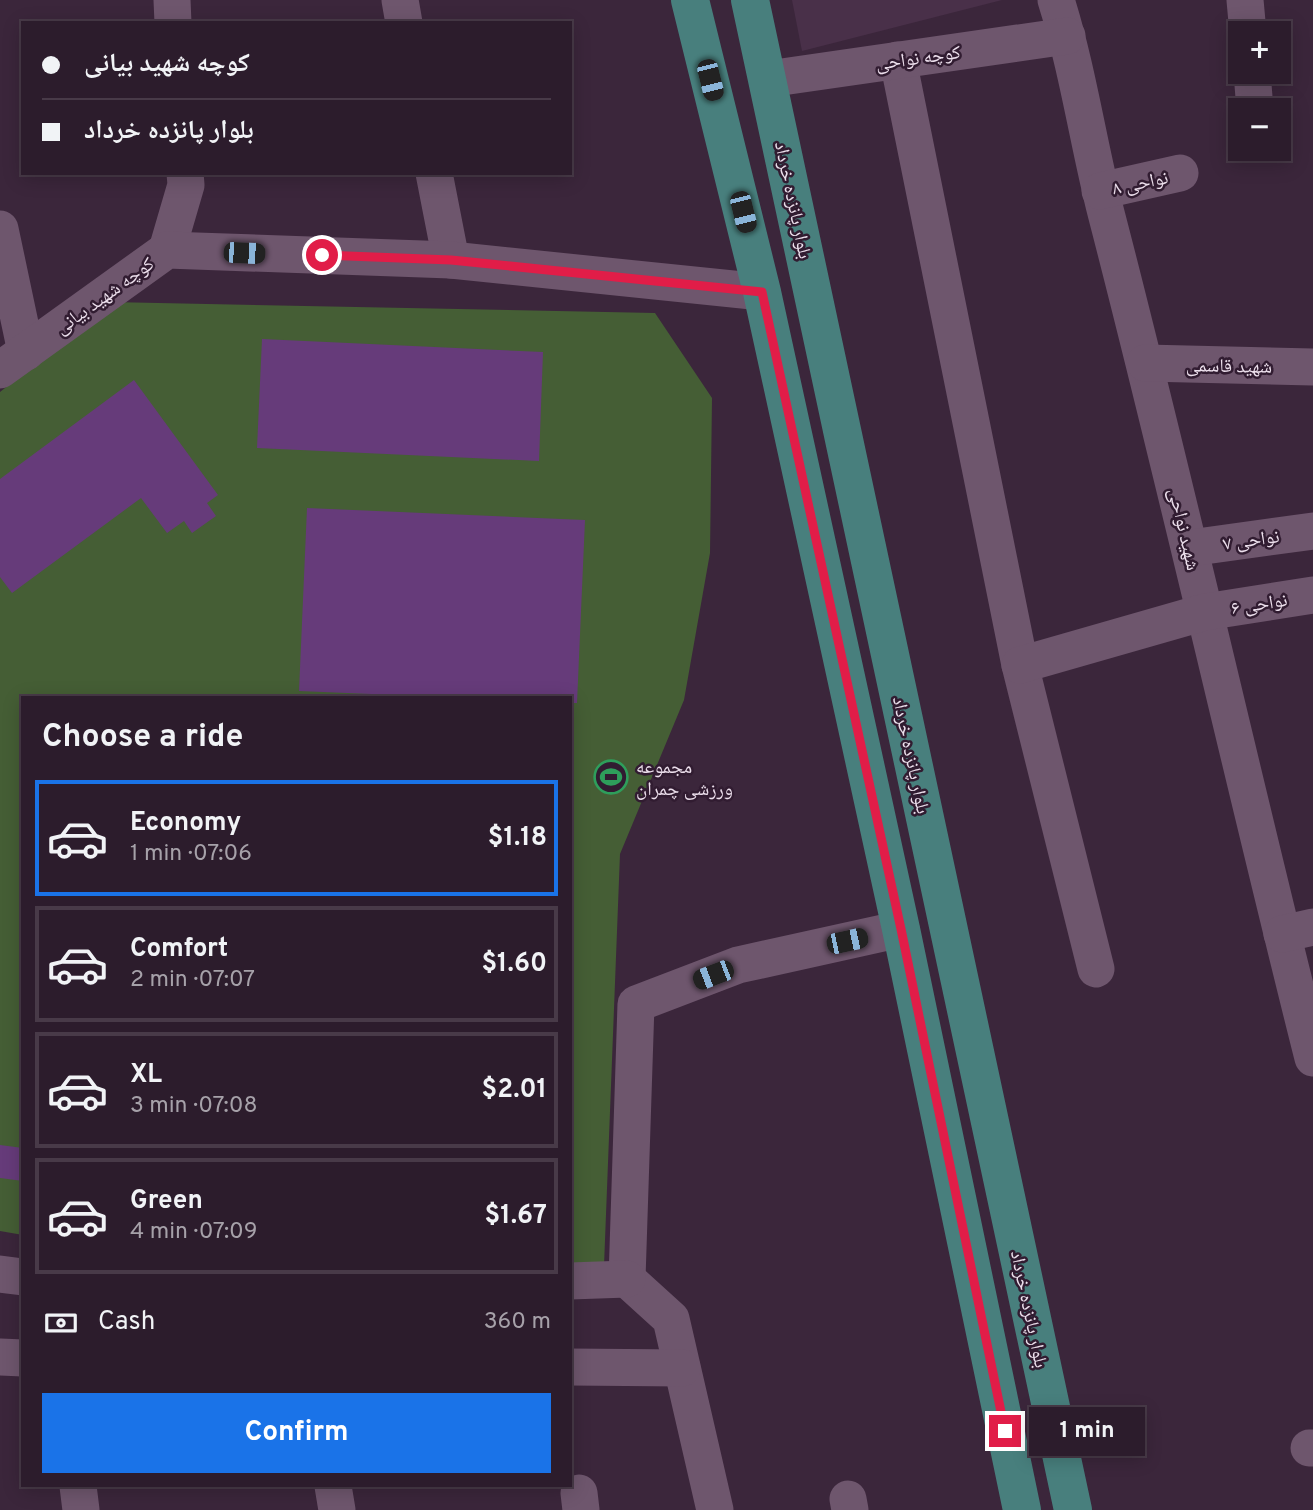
<!DOCTYPE html>
<html lang="en">
<head>
<meta charset="utf-8">
<style>
  :root { --surface:#2c1c2c; --page:#342534; --text:#f1f3f6; --muted:#a6a1a9; --line:#483a48; --accent:#1a73e8 }
  body { margin:0; font-family:Overpass,"Noto Naskh Arabic",sans-serif; background:var(--page); color:var(--text); height:100vh; display:flex; flex-direction:column; font-size:26px; white-space:nowrap }
  * { box-sizing:border-box; margin:0 }
  p { font-size:23px; color:var(--muted) }
  .icon { flex:none; width:38px; height:38px; fill:none; stroke:currentColor; stroke-width:2; stroke-linecap:round; stroke-linejoin:round }
  .map { position:relative; flex:1; overflow:hidden }
  .side { position:absolute; left:21px; top:696px; width:551px; height:791px; display:flex; flex-direction:column; background:var(--surface); border-radius:0px; box-shadow:0 4px 18px #0003,0 0 0 2px var(--line) }
  .side>* { flex:none }
  .hud { position:absolute; left:21px; top:21px; width:551px; height:154px; border-radius:0px; box-shadow:0 4px 18px #0003,0 0 0 2px var(--line); display:grid; align-content:center; height:154px; padding:0 21px; background:var(--surface) }
  .fabs { position:absolute; left:1228px; top:21px; display:grid; gap:14px }
  .fabs a { display:grid; place-items:center; width:63px; height:63px; border-radius:0px; background:var(--surface); box-shadow:0 4px 18px #0003,0 0 0 2px var(--line); font-size:35px }
  .end { position:absolute; width:32px; height:32px; margin:-16px; border:9px solid #e11d48; background:#fff; box-shadow:0 0 0 4px #fff }
  .from { border-radius:50% }
  .bubble { position:absolute; height:49px; border-radius:0px; background:var(--surface); box-shadow:0 4px 18px #0003,0 0 0 2px var(--line); font-size:23px; font-weight:700; line-height:49px; text-align:center }
  .car { position:absolute; width:21px; height:42px; margin:-21px -10px; border-radius:9px; box-shadow:0 0 5px 2px #0007; background:linear-gradient(#222 24%,#8ab4d8 0 40%,#222 0 76%,#8ab4d8 0 86%,#222 0) }
  .hud b { display:flex; align-items:center; gap:24px; height:66px; font-size:26px }
  .hud b+b { border-top:2px solid var(--line) }
  .hud i { width:18px; height:18px; background:var(--text) }
  ul { padding:0; list-style:none }
  li { display:flex; align-items:center; gap:21px; height:116px; margin:0 14px 10px; padding:0 7px; border:4px solid var(--line); border-radius:0px }
  li div { flex:1 }
  li b { display:block; font-size:26px }
  li em { font-style:normal; font-weight:700 }
  li.selected { border-color:var(--accent) }
  li>.icon { width:63px; height:63px; stroke-width:1.5 }
  h2 { padding:0 21px; font-size:32px; line-height:84px }
  .pay { display:flex; align-items:center; gap:18px; height:77px; padding:0 21px; font-size:26px }
  .pay p { margin-inline-start:auto }
  .primary-button { display:flex; gap:14px; margin-top:auto; padding:14px 21px }
  .primary-button a { flex:1; height:80px; border-radius:0px; background:var(--accent); color:#fff; font-size:28px; font-weight:700; line-height:80px; text-align:center }
  .map>svg:first-child { display:block }
  .built { fill:#493049 }
  .green { fill:#455e35 }
  .building { fill:#663b7a }
  .lines { fill:none; stroke-linecap:round; stroke-linejoin:round }
  .minor { stroke:#6e566d; stroke-width:37 }
  .major { stroke:#487f7d; stroke-width:38 }
  .route { stroke:#e11d48; stroke-width:9 }
  .labels { text-anchor:middle; stroke-width:5; stroke-linejoin:round; paint-order:stroke }
  .street-label { font-size:19px; fill:#ecdfec; stroke:#311c31 }
  .poi-label { font-size:19px; fill:#ecdfec; stroke:#311c31; text-anchor:start }
</style>
</head>
<body>
<div class="map">
<svg width="1313" height="1510" viewBox="0 0 1313 1510">
  <rect width="100%" height="100%" fill="#3b263b"/>
  <polygon class="built" points="792,0 1002,0 802,51"/>
  <polygon class="green" points="110,302 655,313 712,398 710,553 684,700 620,854 604,1266 571,1266 570,698 23,698 23,1235 0,1231 0,392"/>
  <g class="building">
    <polygon points="262,339 543,352 539,461 257,448"/>
    <polygon points="134,380 218,495 207,503 216,516 192,533 184,521 167,533 141,498 12,593 0,577 0,479"/>
    <polygon points="307,508 585,520 577,703 570,703 570,698 467,698 299,691"/>
    <polygon points="0,1145 23,1148 23,1181 0,1178"/>
  </g>
  <g class="lines">
    <g class="minor">
      <polyline points="172,0 173,23"/>
      <polyline points="400,0 404,23"/>
      <path d="M1056,0C1078,70 1088,142 1106,213C1179,494 1242,777 1313,1058"/>
      <polyline points="1245,0 1248,33"/>
      <polyline points="898,60 1020,665 1096,969"/>
      <polyline points="1252,72 1255,110"/>
      <polyline points="768,79 1067,36"/>
      <polyline points="434,173 451,260"/>
      <polyline points="1100,191 1180,173"/>
      <polyline points="0,229 26,352"/>
      <polyline points="167,250 186,185 185,173"/>
      <polyline points="1145,363 1313,367"/>
      <polyline points="0,370 167,250 451,260 762,292"/>
      <polyline points="1190,548 1313,531"/>
      <polyline points="1020,665 1205,612 1313,595"/>
      <polyline points="1282,934 1313,927"/>
      <polyline points="0,1274 23,1277"/>
      <polyline points="627,1279 636,1004 738,965 901,929"/>
      <polyline points="627,1279 671,1319 715,1510"/>
      <polyline points="570,1281 627,1279"/>
      <polyline points="0,1357 23,1358"/>
      <polyline points="570,1367 682,1368"/>
      <polyline points="1309,1448 1313,1448"/>
      <polyline points="78,1486 81,1510"/>
      <polyline points="333,1486 337,1510"/>
      <polyline points="579,1493 581,1510"/>
      <polyline points="848,1499 850,1510"/>
    </g>
    <g class="major">
      <polyline points="690,0 762,292 901,929 1022,1510"/>
      <polyline points="750,0 1073,1510"/>
    </g>
  </g>
  <g class="lines">
    <polyline class="route" points="322,255 451,260 762,292 901,929 1005,1431"/>
  </g>
  <defs>
    <symbol id="stadium-ring" viewBox="-11 -11 22 22"><circle r="9.5" fill="#311c31" stroke="#2e9e5b" stroke-width="1.5"/><path d="M0-5a6.5 5 0 1 0 0 10a6.5 5 0 1 0 0-10ZM-3.5-1.8h7v3.6h-7Z" fill="#2e9e5b"/></symbol>
  </defs>
  <g fill-rule="evenodd">
    <use href="#stadium-ring" x="592" y="758" width="38" height="38"/>
  </g>
  <g class="labels">
    <g class="street-label">
      <text transform="translate(918 57) rotate(-8)" y="7">کوچه نواحی</text>
      <text transform="translate(1140 182) rotate(-12)" y="7">نواحی ۸</text>
      <text transform="translate(794 200) rotate(78)" y="7">بلوار پانزده خرداد</text>
      <text transform="translate(104 295) rotate(-36)" y="7">کوچه شهید بیانی</text>
      <text transform="translate(1229 365) rotate(1)" y="7">شهید قاسمی</text>
      <text transform="translate(1185 529) rotate(77)" y="7">شهید نواحی</text>
      <text transform="translate(1251 539) rotate(-8)" y="7">نواحی ۷</text>
      <text transform="translate(1259 603) rotate(-9)" y="7">نواحی ۶</text>
      <text transform="translate(912 755) rotate(78)" y="7">بلوار پانزده خرداد</text>
      <text transform="translate(1030 1309) rotate(78)" y="7">بلوار پانزده خرداد</text>
    </g>
    <g class="poi-label">
      <text x="636" y="773">مجموعه<tspan x="636" dy="22">ورزشی چمران</tspan></text>
    </g>
  </g>
</svg>
<div class="fabs">
<a>+</a>
<a>−</a>
</div>
<i class="end from" style="left:322px;top:255px"></i>
<i class="end" style="left:1005px;top:1431px"></i>
<div class="bubble" style="left:1029px;top:1407px;width:116px">1 min</div>
<i class="car" style="left:710px;top:80px;rotate:166deg"></i>
<i class="car" style="left:743px;top:212px;rotate:166deg"></i>
<i class="car" style="left:244px;top:253px;rotate:92deg"></i>
<i class="car" style="left:847px;top:941px;rotate:78deg"></i>
<i class="car" style="left:713px;top:975px;rotate:249deg"></i>
<div class="hud">
<b><i class="from"></i>کوچه شهید بیانی</b>
<b><i></i>بلوار پانزده خرداد</b>
</div>
<section class="side">
<h2>Choose a ride</h2>
<ul>
<li class="selected"><svg class="icon" aria-label="car" viewBox="0 0 24 24"><path d="M5 17H2v-5l4-1 3-4h7l3 4 3 1v5h-3M9 17h6M6 11h13"/><circle cx="7" cy="17" r="2"/><circle cx="17" cy="17" r="2"/></svg><div><b>Economy</b><p>1 min · 07:06</p></div><em>$1.18</em></li>
<li><svg class="icon" aria-label="car" viewBox="0 0 24 24"><path d="M5 17H2v-5l4-1 3-4h7l3 4 3 1v5h-3M9 17h6M6 11h13"/><circle cx="7" cy="17" r="2"/><circle cx="17" cy="17" r="2"/></svg><div><b>Comfort</b><p>2 min · 07:07</p></div><em>$1.60</em></li>
<li><svg class="icon" aria-label="car" viewBox="0 0 24 24"><path d="M5 17H2v-5l4-1 3-4h7l3 4 3 1v5h-3M9 17h6M6 11h13"/><circle cx="7" cy="17" r="2"/><circle cx="17" cy="17" r="2"/></svg><div><b>XL</b><p>3 min · 07:08</p></div><em>$2.01</em></li>
<li><svg class="icon" aria-label="car" viewBox="0 0 24 24"><path d="M5 17H2v-5l4-1 3-4h7l3 4 3 1v5h-3M9 17h6M6 11h13"/><circle cx="7" cy="17" r="2"/><circle cx="17" cy="17" r="2"/></svg><div><b>Green</b><p>4 min · 07:09</p></div><em>$1.67</em></li>
</ul>
<div class="pay"><svg class="icon" aria-label="cash" viewBox="0 0 24 24"><path d="M3 7h18v10H3z"/><circle cx="12" cy="12" r="2"/></svg>Cash<p>360 m</p></div>
<div class="primary-button"><a>Confirm</a></div>
</section>
</div>
</body>
</html>
